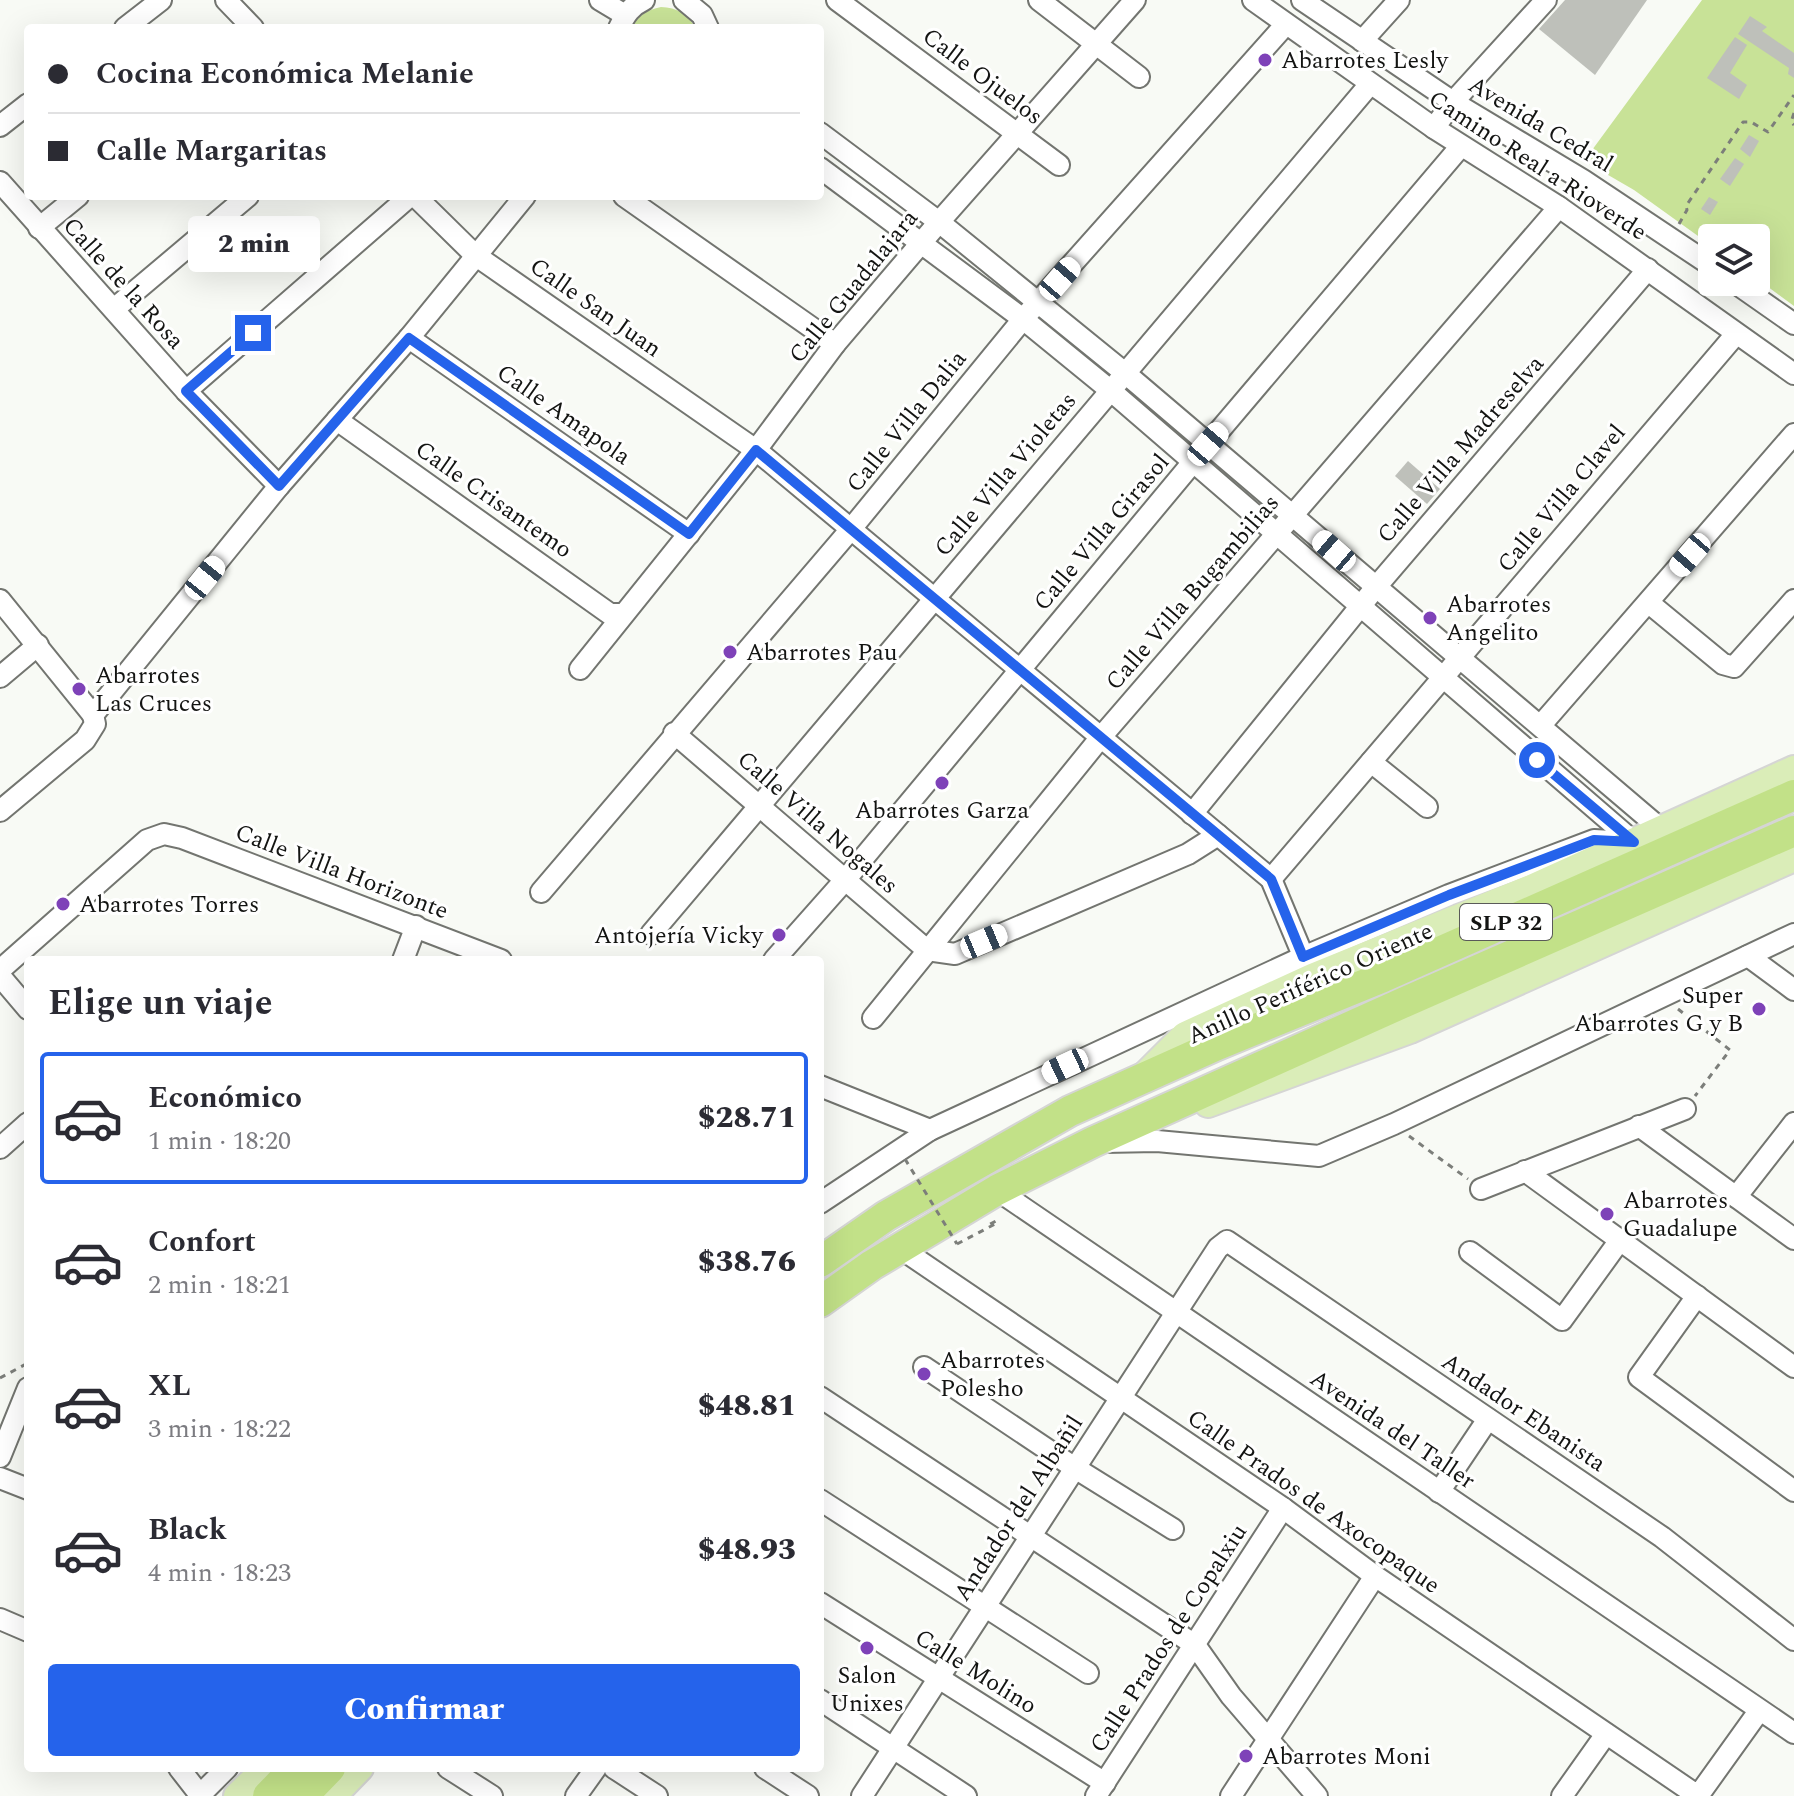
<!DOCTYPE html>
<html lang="es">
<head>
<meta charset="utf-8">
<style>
  :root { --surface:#fff; --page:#f2f2f3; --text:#2b2b33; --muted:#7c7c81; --line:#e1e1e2; --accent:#2563eb }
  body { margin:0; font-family:Spectral,serif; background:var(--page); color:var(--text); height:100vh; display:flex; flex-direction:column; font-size:30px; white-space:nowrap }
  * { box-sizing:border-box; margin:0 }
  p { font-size:26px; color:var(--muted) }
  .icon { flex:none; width:44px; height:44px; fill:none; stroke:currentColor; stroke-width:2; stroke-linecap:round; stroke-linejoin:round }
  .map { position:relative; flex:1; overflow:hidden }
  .details { position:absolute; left:24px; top:956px; width:800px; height:816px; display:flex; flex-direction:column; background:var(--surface); border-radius:8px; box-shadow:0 8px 32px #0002 }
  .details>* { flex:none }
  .banner { position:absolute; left:24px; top:24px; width:800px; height:176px; border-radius:8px; box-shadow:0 8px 32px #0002; display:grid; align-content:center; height:176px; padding:0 24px; background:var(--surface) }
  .buttons { position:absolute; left:1698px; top:224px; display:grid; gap:16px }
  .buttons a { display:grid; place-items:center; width:72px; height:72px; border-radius:8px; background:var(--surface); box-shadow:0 8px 32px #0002; font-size:40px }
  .end { position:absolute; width:36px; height:36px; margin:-18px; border:10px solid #2563eb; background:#fff; box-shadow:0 0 0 4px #fff }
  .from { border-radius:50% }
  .bubble { position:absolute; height:56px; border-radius:8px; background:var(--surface); box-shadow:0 8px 32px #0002; font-size:26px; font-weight:800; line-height:56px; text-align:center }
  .car { position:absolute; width:24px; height:48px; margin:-24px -12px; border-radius:10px; box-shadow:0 0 6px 2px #0007; background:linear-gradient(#fff 24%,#345 0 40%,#fff 0 76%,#345 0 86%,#fff 0) }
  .banner b { display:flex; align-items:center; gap:28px; height:76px; font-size:30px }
  .banner b+b { border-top:2px solid var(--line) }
  .banner i { width:20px; height:20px; background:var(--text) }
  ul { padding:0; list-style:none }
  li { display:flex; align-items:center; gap:24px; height:132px; margin:0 16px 12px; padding:0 8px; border:4px solid transparent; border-radius:8px }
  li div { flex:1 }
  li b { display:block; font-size:30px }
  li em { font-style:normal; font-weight:800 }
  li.selected { border-color:var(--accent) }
  li>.icon { width:72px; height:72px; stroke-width:1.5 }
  h2 { padding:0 24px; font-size:36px; line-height:96px }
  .action { display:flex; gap:16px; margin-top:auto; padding:16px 24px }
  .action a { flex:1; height:92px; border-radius:8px; background:var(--accent); color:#fff; font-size:32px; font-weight:800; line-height:92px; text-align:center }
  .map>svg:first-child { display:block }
  .green { fill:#c8e297 }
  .building { fill:#bec0ba }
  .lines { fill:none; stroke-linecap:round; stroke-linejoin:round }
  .minor-casing { stroke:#737570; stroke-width:24 }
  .major-casing { stroke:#d5d5d4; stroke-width:30 }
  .highway-casing { stroke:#d5d5d4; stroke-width:34 }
  .path { stroke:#7c7e7a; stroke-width:3; stroke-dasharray:6 6; stroke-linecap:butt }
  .minor { stroke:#fff; stroke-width:20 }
  .major { stroke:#daedb8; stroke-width:26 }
  .highway { stroke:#c2e188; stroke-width:30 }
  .path-bridge { stroke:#7c7e7a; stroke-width:3; stroke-dasharray:6 6; stroke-linecap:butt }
  .route { stroke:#2563eb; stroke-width:10 }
  .poi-dot { fill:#7e42b8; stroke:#fff; stroke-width:3 }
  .labels { text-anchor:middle; stroke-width:6; stroke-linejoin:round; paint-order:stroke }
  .shield { fill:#fff; stroke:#5a5a59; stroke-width:2 }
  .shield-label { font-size:22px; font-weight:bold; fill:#131412 }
  .poi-label { font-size:24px; fill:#131412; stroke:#fff; text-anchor:start }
  .street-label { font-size:24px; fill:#131412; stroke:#fff }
</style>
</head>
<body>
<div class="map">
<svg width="1794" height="1796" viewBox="0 0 1794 1796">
  <rect width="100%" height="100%" fill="#f8faf5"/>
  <g class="green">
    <polygon points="1702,0 1794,0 1794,306 1756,278 1756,238 1712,238 1712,246 1634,190 1584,161"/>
    <path d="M661,7C677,8 688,13 695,28H632C638,15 647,10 661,7Z"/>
  </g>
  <g class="building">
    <polygon points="1565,0 1647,0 1595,75 1539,29"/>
    <polygon points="1750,16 1767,27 1762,31 1794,53 1794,78 1788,74 1789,68 1738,34"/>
    <polygon points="1735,37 1747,45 1730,73 1747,85 1739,99 1707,78"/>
    <polygon points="1749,135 1759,141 1750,157 1740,149"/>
    <polygon points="1735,158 1744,164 1730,186 1720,179"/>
    <polygon points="1709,197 1718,202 1710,215 1701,209"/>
    <polygon points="1408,461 1440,489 1427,504 1395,476"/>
  </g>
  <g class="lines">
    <defs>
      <g id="minor">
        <polyline points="226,0 253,28"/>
        <polyline points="600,0 625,15"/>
        <polyline points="684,0 702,15 708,28"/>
        <polyline points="837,0 1059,165"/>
        <polyline points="1039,0 1139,77"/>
        <polyline points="1253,0 1434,128 1559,207 1794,374"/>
        <polyline points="1302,0 1453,102 1583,180 1712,266"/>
        <polyline points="125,28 161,0"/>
        <path d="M619,28C625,15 631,6 644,0"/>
        <polyline points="1362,41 1399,0"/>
        <polyline points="0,126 28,104"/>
        <polyline points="1434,128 1453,102 1546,0"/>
        <polyline points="820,133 939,222 1125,373 1662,830"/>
        <polyline points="820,168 1023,319 1110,390 1634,842"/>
        <polyline points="0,182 186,391 279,486"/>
        <polyline points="415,196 475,255 756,450 1271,879 1312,977"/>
        <polyline points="624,196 835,344"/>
        <polyline points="39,228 78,196"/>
        <polyline points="1734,282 1794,324"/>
        <polyline points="114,309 248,196"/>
        <polyline points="409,338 689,534"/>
        <polyline points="186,391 410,196"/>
        <polyline points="337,420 610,614 623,614"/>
        <polyline points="0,600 93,715"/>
        <polyline points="1649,603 1723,664 1734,667 1794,600"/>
        <polyline points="580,669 756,450 835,344 939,222 1135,0"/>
        <polyline points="0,677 38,645"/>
        <polyline points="93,715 279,486 409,338 525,196"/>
        <polyline points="1541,725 1794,434"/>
        <polyline points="674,733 927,950"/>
        <polyline points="1371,762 1427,807"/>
        <polyline points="0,811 85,740 95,724 93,715"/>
        <polyline points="1192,814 1376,587 1648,269"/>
        <polyline points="1271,879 1736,334"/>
        <polyline points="541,892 851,529 1023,319 1286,24"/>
        <polyline points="651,934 1370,84"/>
        <polyline points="927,950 955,954 1188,854 1218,835"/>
        <polyline points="1748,956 1794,990"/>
        <polyline points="403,960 416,926"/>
        <polyline points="774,960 845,880 1208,444 1461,146"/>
        <polyline points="0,970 147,840 164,834 182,838 501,960"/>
        <polyline points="0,976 28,1009"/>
        <polyline points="873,1018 1101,737 1559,207"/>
        <polyline points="820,1086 930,1130"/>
        <polyline points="1639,1126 1794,1239"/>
        <polyline points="1104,1142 1157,1141 1319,1156 1394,1124 1794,934"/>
        <polyline points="0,1148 28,1123"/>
        <polyline points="1525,1171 1794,1367"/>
        <polyline points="1481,1189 1685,1109"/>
        <polyline points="997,1190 1794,1733"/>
        <polyline points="1736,1197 1794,1123"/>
        <polyline points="820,1203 930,1130 1303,957 1449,895 1594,840 1629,842"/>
        <polyline points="900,1248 1283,1508 1375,1576 1698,1796 1759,1711"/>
        <polyline points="1470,1252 1562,1320 1620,1240"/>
        <polyline points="1697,1296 1639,1377 1794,1491"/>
        <polyline points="924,1367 1075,1468 1173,1529"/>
        <polyline points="820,1397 1195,1645 1231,1696 1317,1796"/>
        <polyline points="0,1457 28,1388"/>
        <polyline points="0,1478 28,1489"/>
        <polyline points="1439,1492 1488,1419"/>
        <polyline points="820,1500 1088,1673"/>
        <polyline points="820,1603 1105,1783"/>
        <polyline points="0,1619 28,1631"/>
        <polyline points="820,1700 966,1796"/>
        <polyline points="179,1768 200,1795"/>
        <polyline points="448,1768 492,1796"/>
        <polyline points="614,1768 657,1796"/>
        <polyline points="765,1768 808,1796"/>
        <polyline points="199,1796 227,1768"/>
        <polyline points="576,1796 596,1768"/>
        <polyline points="862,1796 1218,1248 1227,1241 1662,1537 1794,1640"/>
        <polyline points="1096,1796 1283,1508"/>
        <polyline points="1231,1796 1375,1576"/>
        <polyline points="1562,1796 1606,1734"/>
      </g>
      <g id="major">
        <polyline points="1146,1074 1185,1035 1312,977 1531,888 1794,769"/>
        <polyline points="1208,1104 1410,1030 1794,858"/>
        <polyline points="237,1796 266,1768"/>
        <polyline points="333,1796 360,1768"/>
      </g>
      <g id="highway">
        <polyline points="820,1262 886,1216 1070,1111 1217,1045 1383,977 1794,795"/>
        <polyline points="820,1302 872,1265 997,1190 1093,1142 1405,1002 1794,831"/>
        <polyline points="268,1796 295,1768"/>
        <polyline points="303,1796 330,1768"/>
      </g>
    </defs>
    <use href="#minor" class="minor-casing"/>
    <use href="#major" class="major-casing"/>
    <use href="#highway" class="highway-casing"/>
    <g class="path">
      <polyline points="1794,113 1791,122 1794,125"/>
      <polyline points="1679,224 1687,210 1686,206 1743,122 1751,122 1768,132 1794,95"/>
      <polyline points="1678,1009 1730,1050 1695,1096"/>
      <polyline points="1409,1136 1468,1179"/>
      <polyline points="957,1244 997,1223 996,1221 985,1227"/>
      <polyline points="0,1378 28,1363"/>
    </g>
    <use href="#minor" class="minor"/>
    <use href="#major" class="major"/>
    <use href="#highway" class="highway"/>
    <polyline class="path-bridge" points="905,1159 957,1244"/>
  </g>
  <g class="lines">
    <polyline class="route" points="253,333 186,391 279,486 409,338 689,534 756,450 1271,879 1303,957 1449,895 1594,840 1634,842 1537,760"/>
  </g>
  <g class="poi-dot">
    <circle cx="1265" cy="60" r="8"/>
    <circle cx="1430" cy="618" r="8"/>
    <circle cx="730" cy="652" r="8"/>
    <circle cx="79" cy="689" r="8"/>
    <circle cx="942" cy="783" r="8"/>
    <circle cx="63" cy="904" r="8"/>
    <circle cx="779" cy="935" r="8"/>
    <circle cx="1759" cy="1009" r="8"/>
    <circle cx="1607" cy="1214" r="8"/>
    <circle cx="924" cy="1374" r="8"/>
    <circle cx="867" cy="1648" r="8"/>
    <circle cx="1246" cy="1756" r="8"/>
  </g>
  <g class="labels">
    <rect class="shield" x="1460" y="904" width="92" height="36" rx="6"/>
    <g class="shield-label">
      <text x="1506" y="930">SLP 32</text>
    </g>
    <g class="poi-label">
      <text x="1281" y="68">Abarrotes Lesly</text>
      <text x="1446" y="612">Abarrotes<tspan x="1446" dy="28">Angelito</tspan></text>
      <text x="746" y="660">Abarrotes Pau</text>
      <text x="95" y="683">Abarrotes<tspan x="95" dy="28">Las Cruces</tspan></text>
      <text x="942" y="818" text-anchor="middle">Abarrotes Garza</text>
      <text x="79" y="912">Abarrotes Torres</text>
      <text x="763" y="943" text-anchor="end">Antojería Vicky</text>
      <text x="1743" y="1003" text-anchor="end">Super<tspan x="1743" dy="28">Abarrotes G y B</tspan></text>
      <text x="1623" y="1208">Abarrotes<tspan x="1623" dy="28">Guadalupe</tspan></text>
      <text x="940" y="1368">Abarrotes<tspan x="940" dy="28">Polesho</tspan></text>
      <text x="867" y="1683" text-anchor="middle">Salon<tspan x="867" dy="28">Unixes</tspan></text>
      <text x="1262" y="1764">Abarrotes Moni</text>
    </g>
    <g class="street-label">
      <text transform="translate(983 76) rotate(37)" y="8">Calle Ojuelos</text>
      <text transform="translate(1541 124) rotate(31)" y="8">Avenida Cedral</text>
      <text transform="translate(1538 165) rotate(33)" y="8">Camino Real a Rioverde</text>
      <text transform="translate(124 283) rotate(48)" y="8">Calle de la Rosa</text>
      <text transform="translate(853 286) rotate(-51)" y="8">Calle Guadalajara</text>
      <text transform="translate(596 307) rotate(35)" y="8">Calle San Juan</text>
      <text transform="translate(564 414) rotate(35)" y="8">Calle Amapola</text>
      <text transform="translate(906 421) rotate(-51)" y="8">Calle Villa Dalia</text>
      <text transform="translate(1460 449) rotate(-49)" y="8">Calle Villa Madreselva</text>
      <text transform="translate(1005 474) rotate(-50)" y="8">Calle Villa Violetas</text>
      <text transform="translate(1561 498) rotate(-50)" y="8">Calle Villa Clavel</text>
      <text transform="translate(494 499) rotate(35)" y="8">Calle Crisantemo</text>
      <text transform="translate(1101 532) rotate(-50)" y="8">Calle Villa Girasol</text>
      <text transform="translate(1192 592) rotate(-49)" y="8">Calle Villa Bugambilias</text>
      <text transform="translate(818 822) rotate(41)" y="8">Calle Villa Nogales</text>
      <text transform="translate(342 871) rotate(21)" y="8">Calle Villa Horizonte</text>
      <text transform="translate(1310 983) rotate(-24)" y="8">Anillo Periférico Oriente</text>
      <text transform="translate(1524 1412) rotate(34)" y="8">Andador Ebanista</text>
      <text transform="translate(1393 1429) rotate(34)" y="8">Avenida del Taller</text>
      <text transform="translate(1314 1501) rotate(35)" y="8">Calle Prados de Axocopaque</text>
      <text transform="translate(1018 1508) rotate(-57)" y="8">Andador del Albañil</text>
      <text transform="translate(1168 1638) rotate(-57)" y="8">Calle Prados de Copalxiu</text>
      <text transform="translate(976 1671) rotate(32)" y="8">Calle Molino</text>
    </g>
  </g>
</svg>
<div class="buttons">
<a><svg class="icon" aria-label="layers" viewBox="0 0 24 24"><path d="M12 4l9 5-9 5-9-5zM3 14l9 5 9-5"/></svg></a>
</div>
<i class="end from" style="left:1537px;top:760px"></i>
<i class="end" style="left:253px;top:333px"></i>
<div class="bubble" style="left:188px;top:216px;width:132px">2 min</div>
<i class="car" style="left:1060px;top:279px;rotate:41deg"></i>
<i class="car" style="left:1208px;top:444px;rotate:41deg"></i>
<i class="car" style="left:1334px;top:551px;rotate:311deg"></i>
<i class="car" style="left:1690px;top:555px;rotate:221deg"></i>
<i class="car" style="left:205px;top:578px;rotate:39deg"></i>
<i class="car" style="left:984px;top:941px;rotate:67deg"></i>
<i class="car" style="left:1065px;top:1066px;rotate:245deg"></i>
<div class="banner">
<b><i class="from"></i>Cocina Económica Melanie</b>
<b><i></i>Calle Margaritas</b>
</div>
<section class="details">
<h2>Elige un viaje</h2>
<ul>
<li class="selected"><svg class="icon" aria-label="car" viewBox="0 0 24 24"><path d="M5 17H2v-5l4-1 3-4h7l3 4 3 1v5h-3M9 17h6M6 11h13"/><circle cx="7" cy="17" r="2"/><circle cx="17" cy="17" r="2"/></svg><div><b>Económico</b><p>1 min · 18:20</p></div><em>$28.71</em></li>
<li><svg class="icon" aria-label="car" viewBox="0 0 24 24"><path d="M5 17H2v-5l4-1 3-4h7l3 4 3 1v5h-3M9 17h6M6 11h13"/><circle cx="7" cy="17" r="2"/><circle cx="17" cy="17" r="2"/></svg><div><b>Confort</b><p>2 min · 18:21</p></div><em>$38.76</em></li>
<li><svg class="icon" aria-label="car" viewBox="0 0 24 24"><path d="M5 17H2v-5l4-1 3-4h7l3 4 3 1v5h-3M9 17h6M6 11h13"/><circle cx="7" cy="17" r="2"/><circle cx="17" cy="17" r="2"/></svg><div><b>XL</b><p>3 min · 18:22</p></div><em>$48.81</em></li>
<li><svg class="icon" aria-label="car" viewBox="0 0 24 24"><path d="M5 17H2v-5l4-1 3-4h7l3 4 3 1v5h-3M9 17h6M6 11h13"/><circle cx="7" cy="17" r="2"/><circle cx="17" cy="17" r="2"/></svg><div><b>Black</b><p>4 min · 18:23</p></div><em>$48.93</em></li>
</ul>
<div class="action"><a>Confirmar</a></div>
</section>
</div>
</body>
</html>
